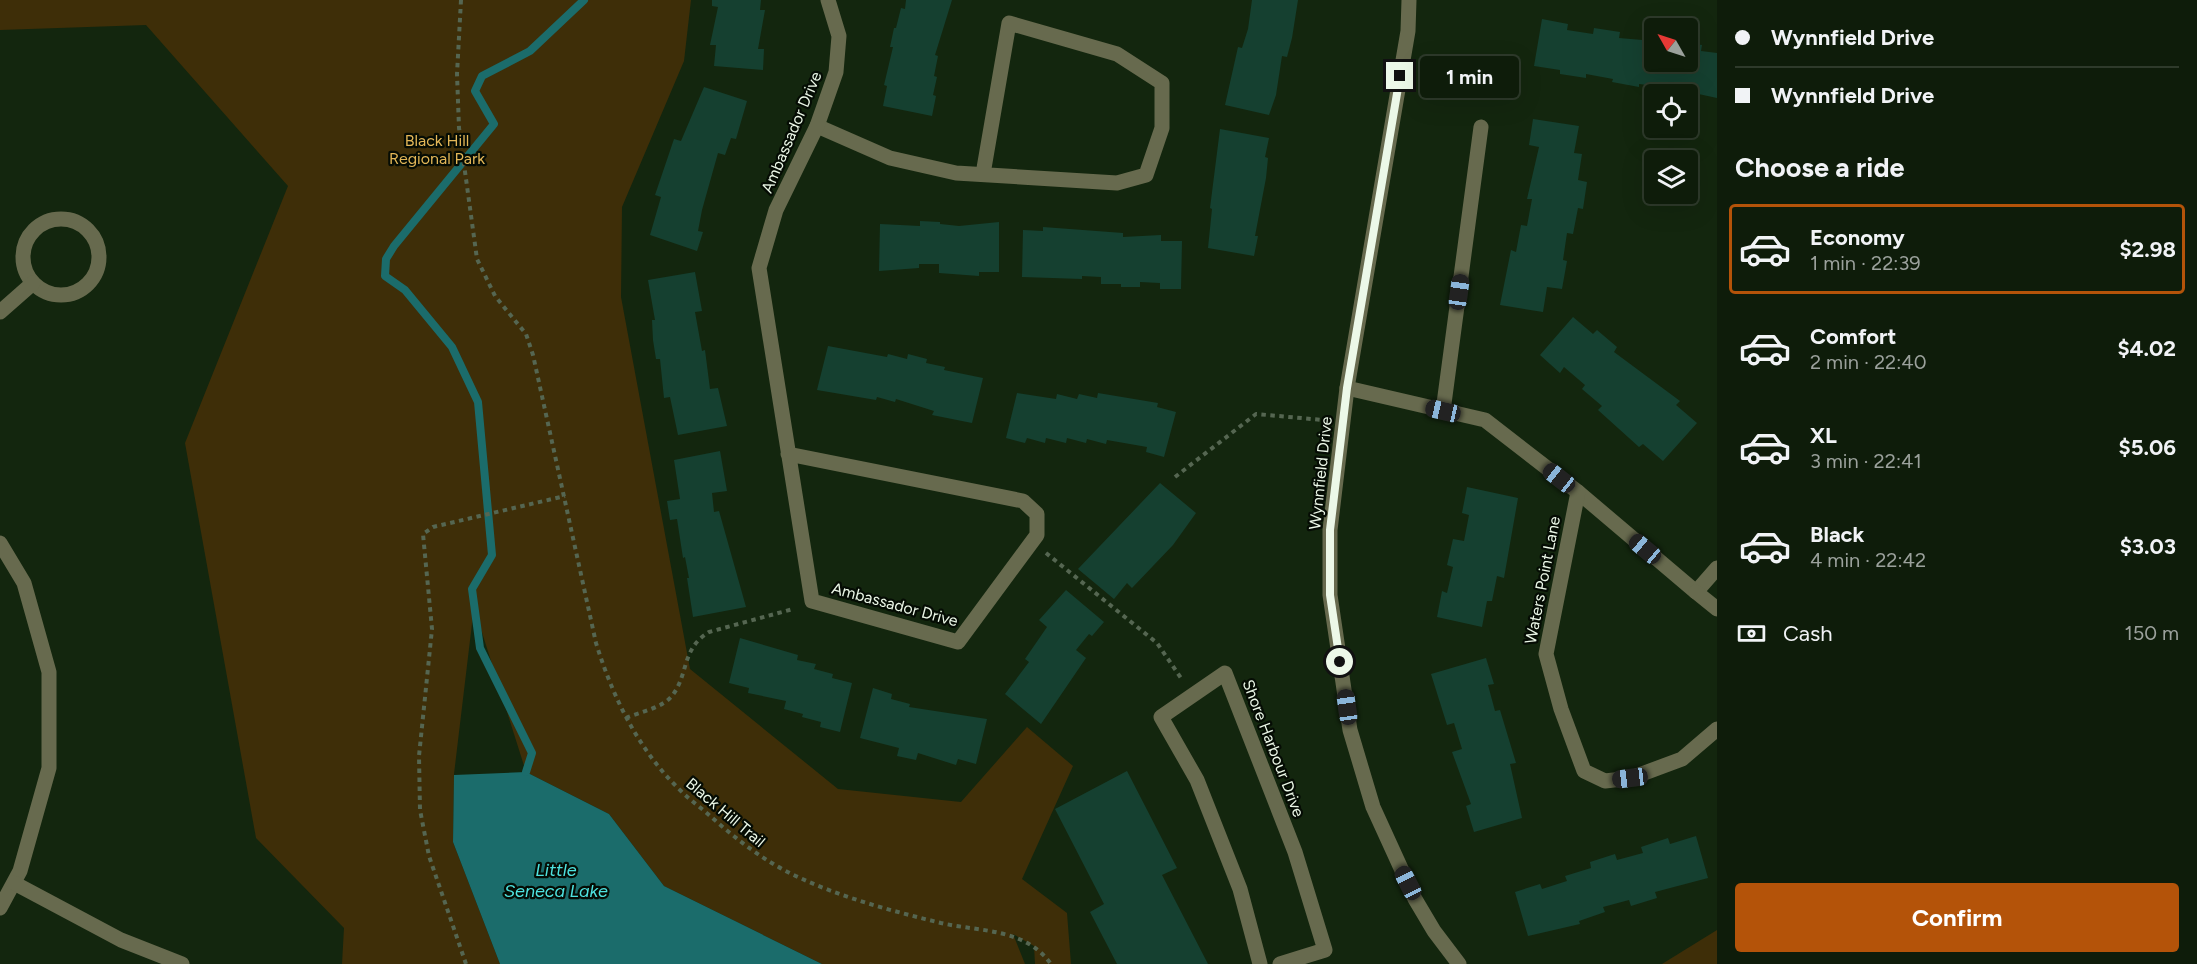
<!DOCTYPE html>
<html lang="en">
<head>
<meta charset="utf-8">
<style>
  :root { --surface:#0e1c0a; --page:#172513; --text:#f1f3f6; --muted:#9ba19c; --line:#2e3a2b; --accent:#b45309 }
  body { margin:0; font-family:Figtree,sans-serif; background:var(--page); color:var(--text); height:100vh; display:flex; flex-direction:column; font-size:22px; white-space:nowrap }
  * { box-sizing:border-box; margin:0 }
  p { font-size:20px; color:var(--muted) }
  .icon { flex:none; width:33px; height:33px; fill:none; stroke:currentColor; stroke-width:2; stroke-linecap:round; stroke-linejoin:round }
  .map { position:relative; flex:1; overflow:hidden }
  .panel { display:flex; flex-direction:column; background:var(--surface); width:480px }
  .panel>* { flex:none }
  .guide { display:grid; align-content:center; height:132px; padding:0 18px; background:var(--surface) }
  .needle { width:39px; rotate:309deg }
  .buttons { position:absolute; left:1644px; top:18px; display:grid; gap:12px }
  .buttons a { display:grid; place-items:center; width:54px; height:54px; border-radius:6px; background:var(--surface); box-shadow:0 6px 24px #0002,0 0 0 2px var(--line); font-size:30px }
  .end { position:absolute; width:27px; height:27px; margin:-14px; border:8px solid #ecf8e8; background:#111; box-shadow:0 0 0 3px #111 }
  .from { border-radius:50% }
  .bubble { position:absolute; height:42px; border-radius:6px; background:var(--surface); box-shadow:0 6px 24px #0002,0 0 0 2px var(--line); font-size:20px; font-weight:700; line-height:42px; text-align:center }
  .car { position:absolute; width:18px; height:36px; margin:-18px -9px; border-radius:8px; box-shadow:0 0 4px 2px #0007; background:linear-gradient(#222 24%,#8ab4d8 0 40%,#222 0 76%,#8ab4d8 0 86%,#222 0) }
  .guide b { display:flex; align-items:center; gap:21px; height:57px; font-size:22px }
  .guide b+b { border-top:2px solid var(--line) }
  .guide i { width:15px; height:15px; background:var(--text) }
  ul { padding:0; list-style:none }
  li { display:flex; align-items:center; gap:18px; height:90px; margin:0 12px 9px; padding:0 6px; border:3px solid transparent; border-radius:6px }
  li div { flex:1 }
  li b { display:block; font-size:22px }
  li em { font-style:normal; font-weight:700 }
  li.current { border-color:var(--accent) }
  li>.icon { width:54px; height:54px; stroke-width:1.5 }
  h2 { padding:0 18px; font-size:27px; line-height:72px }
  .pay { display:flex; align-items:center; gap:15px; height:66px; padding:0 18px; font-size:22px }
  .pay p { margin-inline-start:auto }
  .action { display:flex; gap:12px; margin-top:auto; padding:12px 18px }
  .action a { flex:1; height:69px; border-radius:6px; background:var(--accent); color:#fff; font-size:24px; font-weight:700; line-height:69px; text-align:center }
  main { display:flex; flex:1; min-height:0 }
  .map>svg:first-child { display:block }
  .green { fill:#3e2e08 }
  .water { fill:#1b6c6b }
  .lines { fill:none; stroke-linecap:round; stroke-linejoin:round }
  .stream { stroke:#1b6c6b; stroke-width:8 }
  .building { fill:#154030 }
  .path { stroke:#556651; stroke-width:4; stroke-dasharray:4.5 4.5; stroke-linecap:butt }
  .minor { stroke:#676a4e; stroke-width:15 }
  .route { stroke:#ecf8e8; stroke-width:8 }
  .labels { text-anchor:middle; stroke-width:4.5; stroke-linejoin:round; paint-order:stroke }
  .street-label { font-size:16px; fill:#ecf8e8; stroke:#050c04 }
  .park-label { font-size:16px; fill:#e3b758; stroke:#050c04 }
  .water-label { font-size:18px; font-style:italic; fill:#4ee2df; stroke:#050c04 }
</style>
</head>
<body>
<main>
<div class="map">
<svg width="1717" height="964" viewBox="0 0 1717 964">
  <rect width="100%" height="100%" fill="#13260e"/>
  <g class="green">
    <polygon points="0,0 691,0 684,61 622,207 621,297 690,669 838,789 961,802 1027,727 1073,766 1022,879 1067,913 1071,964 1035,964 1034,946 1013,934 1025,964 822,964 664,886 609,814 526,772 474,607 454,774 453,842 500,964 342,964 344,928 256,838 185,443 288,186 146,25 0,30"/>
    <polygon points="1717,930 1717,964 1662,964"/>
  </g>
  <polygon class="water" points="526,772 609,814 664,886 822,964 500,964 453,842 454,775"/>
  <g class="lines">
    <polyline class="stream" points="526,772 532,753 480,648 472,589 492,555 478,402 452,347 405,290 385,276 386,259 394,246 494,124 475,91 482,76 530,51 584,0"/>
  </g>
  <g class="building">
    <polygon points="712,0 761,0 760,10 765,10 758,49 764,49 763,70 714,66 716,45 710,45 718,7 712,6"/>
    <polygon points="906,0 952,0 935,55 938,56 934,76 937,77 933,95 936,96 932,116 883,106 887,86 884,85 893,47 890,47 894,28 896,28 901,8 905,9"/>
    <polygon points="1252,0 1298,0 1292,38 1287,57 1282,56 1276,95 1269,115 1225,105 1238,47 1242,48 1248,29"/>
    <polygon points="1542,19 1568,24 1567,30 1593,34 1594,28 1620,32 1619,38 1654,41 1654,62 1688,62 1688,43 1702,45 1701,51 1717,53 1717,98 1666,87 1639,84 1639,87 1612,82 1613,79 1586,74 1586,78 1560,74 1560,70 1534,66"/>
    <polygon points="704,87 747,101 736,139 731,138 725,155 718,153 702,210 698,231 703,232 697,251 650,235 661,197 655,195 674,139 681,141"/>
    <polygon points="1533,119 1579,126 1574,153 1582,154 1578,180 1587,182 1583,209 1578,208 1573,234 1567,233 1563,260 1567,261 1562,289 1547,287 1543,312 1500,305 1511,250 1516,252 1521,225 1527,226 1532,199 1527,199 1539,147 1529,145"/>
    <polygon points="1220,129 1269,138 1265,157 1268,158 1266,178 1255,236 1258,236 1254,256 1208,248 1212,209 1210,208"/>
    <polygon points="920,221 940,222 940,224 959,226 999,222 999,272 979,272 979,276 939,273 939,264 919,264 919,268 879,271 880,224 920,226"/>
    <polygon points="1043,227 1123,233 1123,237 1161,235 1161,241 1182,241 1181,289 1160,289 1160,283 1140,282 1140,287 1121,287 1121,284 1101,284 1101,277 1082,276 1082,279 1022,277 1023,230 1043,231"/>
    <polygon points="695,272 702,311 695,312 702,351 705,350 710,389 718,388 727,426 678,435 670,397 664,398 660,359 656,359 653,340 652,320 655,320 648,280"/>
    <polygon points="1573,317 1593,334 1597,330 1617,347 1614,352 1680,401 1676,405 1697,423 1663,461 1643,444 1639,447 1598,410 1602,406 1582,389 1585,385 1564,367 1560,373 1540,355"/>
    <polygon points="828,346 887,357 888,354 907,359 908,354 927,359 926,363 945,367 944,370 983,378 972,423 932,415 934,411 896,399 895,402 877,397 876,400 817,390"/>
    <polygon points="1017,393 1056,399 1057,394 1077,399 1079,394 1097,398 1098,393 1158,403 1157,407 1176,412 1164,457 1146,452 1147,447 1107,440 1106,444 1087,439 1086,443 1067,438 1066,443 1046,438 1045,443 1027,438 1025,443 1006,438"/>
    <polygon points="720,451 727,491 712,493 714,512 719,511 746,607 693,617 687,578 689,578 685,557 683,558 677,519 670,520 667,501 680,499 674,460"/>
    <polygon points="1160,483 1196,513 1173,545 1132,588 1127,583 1114,599 1078,569"/>
    <polygon points="1467,487 1518,498 1504,578 1497,576 1492,601 1487,601 1482,627 1437,617 1442,591 1447,593 1453,567 1447,565 1453,539 1464,541 1469,515 1462,513"/>
    <polygon points="1066,590 1104,622 1092,636 1089,634 1076,650 1086,658 1041,724 1005,694 1029,662 1025,659 1047,627 1039,620"/>
    <polygon points="740,638 798,655 797,660 816,664 814,669 833,674 832,678 852,683 840,732 820,727 821,722 802,717 803,714 784,709 786,701 748,693 749,688 729,683"/>
    <polygon points="1486,658 1494,684 1488,685 1495,711 1500,710 1516,763 1510,764 1522,818 1474,832 1466,806 1471,804 1452,752 1462,749 1454,723 1447,725 1431,674"/>
    <polygon points="873,688 892,694 891,699 910,704 909,707 987,719 976,764 958,759 956,765 918,753 916,760 897,756 899,748 860,738"/>
    <polygon points="1127,771 1177,868 1162,875 1208,964 1117,964 1090,912 1104,904 1055,809"/>
    <polygon points="1696,836 1708,878 1655,892 1657,898 1631,906 1629,900 1603,907 1605,912 1579,921 1580,924 1528,936 1515,892 1540,884 1542,889 1567,881 1565,876 1591,868 1590,862 1615,854 1617,860 1643,853 1641,847 1668,838 1670,844"/>
  </g>
  <g class="lines">
    <g class="path">
      <path d="M461,0L457,74L459,128L477,259L495,296L526,334L533,355L596,643C613,698 639,751 681,791C690,800 700,807 709,815C736,839 765,862 798,877C843,898 892,911 941,923C981,932 1025,928 1051,964"/>
      <polyline points="1175,477 1256,414 1323,420"/>
      <polyline points="1046,553 1157,643 1181,678"/>
      <path d="M626,718C640,712 662,708 672,696C689,674 681,649 709,632L793,609"/>
      <polyline points="466,964 429,856 420,810 419,756 432,629 423,534 433,527 565,496"/>
    </g>
    <g class="minor">
      <polyline points="1409,0 1408,31 1347,388 1330,530 1330,595 1350,730 1373,807 1415,899 1434,931 1459,964"/>
      <polyline points="817,126 890,158 956,173 1117,183 1146,175 1162,128 1162,83 1117,54 1009,23 983,174"/>
      <circle cx="61" cy="257" r="38"/>
      <polyline points="0,312 33,283"/>
      <polyline points="1347,388 1485,420 1578,492 1696,592 1717,568"/>
      <polyline points="1443,411 1481,127"/>
      <polyline points="788,454 1023,501 1037,514 1037,535 958,642 812,601 759,268 776,210 817,126 836,72 839,36 828,0"/>
      <polyline points="1578,492 1546,654 1561,709 1584,771 1605,781 1631,778 1682,759 1717,729"/>
      <polyline points="0,543 24,583 49,672 49,768 20,871 0,908"/>
      <polyline points="1696,592 1717,609"/>
      <polyline points="14,883 121,940 182,964"/>
      <polyline points="1260,964 1240,889 1197,780 1161,717 1225,673 1295,852 1325,950 1280,964"/>
    </g>
  </g>
  <g class="lines">
    <polyline class="route" points="1340,662 1330,595 1330,530 1347,388 1400,76"/>
  </g>
  <g class="labels">
    <g class="street-label">
      <text transform="translate(791 132) rotate(-67)" y="6">Ambassador Drive</text>
      <text transform="translate(1320 473) rotate(-84)" y="6">Wynnfield Drive</text>
      <text transform="translate(1542 580) rotate(-79)" y="6">Waters Point Lane</text>
      <text transform="translate(895 604) rotate(15)" y="6">Ambassador Drive</text>
      <text transform="translate(1274 748) rotate(69)" y="6">Shore Harbour Drive</text>
      <text transform="translate(726 812) rotate(40)" y="6">Black Hill Trail</text>
    </g>
    <g class="park-label">
      <text x="437" y="146">Black Hill<tspan x="437" dy="18">Regional Park</tspan></text>
    </g>
    <g class="water-label">
      <text x="556" y="876">Little<tspan x="556" dy="21">Seneca Lake</tspan></text>
    </g>
  </g>
</svg>
<div class="buttons">
<a><svg class="needle" viewBox="-14 -14 28 28"><path d="M0-13l5 13h-10z" fill="#e53935"/><path d="M0 13l5-13h-10z" fill="#9ba19c"/></svg></a>
<a><svg class="icon" aria-label="locate" viewBox="0 0 24 24"><circle cx="12" cy="12" r="6"/><path d="M12 2v4M12 18v4M2 12h4M18 12h4"/></svg></a>
<a><svg class="icon" aria-label="layers" viewBox="0 0 24 24"><path d="M12 4l9 5-9 5-9-5zM3 14l9 5 9-5"/></svg></a>
</div>
<i class="end from" style="left:1340px;top:662px"></i>
<i class="end" style="left:1400px;top:76px"></i>
<div class="bubble" style="left:1420px;top:56px;width:99px">1 min</div>
<i class="car" style="left:1459px;top:292px;rotate:8deg"></i>
<i class="car" style="left:1443px;top:411px;rotate:283deg"></i>
<i class="car" style="left:1559px;top:478px;rotate:308deg"></i>
<i class="car" style="left:1645px;top:549px;rotate:310deg"></i>
<i class="car" style="left:1347px;top:707px;rotate:352deg"></i>
<i class="car" style="left:1630px;top:778px;rotate:263deg"></i>
<i class="car" style="left:1408px;top:883px;rotate:333deg"></i>
</div>
<section class="panel">
<div class="guide">
<b><i class="from"></i>Wynnfield Drive</b>
<b><i></i>Wynnfield Drive</b>
</div>
<h2>Choose a ride</h2>
<ul>
<li class="current"><svg class="icon" aria-label="car" viewBox="0 0 24 24"><path d="M5 17H2v-5l4-1 3-4h7l3 4 3 1v5h-3M9 17h6M6 11h13"/><circle cx="7" cy="17" r="2"/><circle cx="17" cy="17" r="2"/></svg><div><b>Economy</b><p>1 min · 22:39</p></div><em>$2.98</em></li>
<li><svg class="icon" aria-label="car" viewBox="0 0 24 24"><path d="M5 17H2v-5l4-1 3-4h7l3 4 3 1v5h-3M9 17h6M6 11h13"/><circle cx="7" cy="17" r="2"/><circle cx="17" cy="17" r="2"/></svg><div><b>Comfort</b><p>2 min · 22:40</p></div><em>$4.02</em></li>
<li><svg class="icon" aria-label="car" viewBox="0 0 24 24"><path d="M5 17H2v-5l4-1 3-4h7l3 4 3 1v5h-3M9 17h6M6 11h13"/><circle cx="7" cy="17" r="2"/><circle cx="17" cy="17" r="2"/></svg><div><b>XL</b><p>3 min · 22:41</p></div><em>$5.06</em></li>
<li><svg class="icon" aria-label="car" viewBox="0 0 24 24"><path d="M5 17H2v-5l4-1 3-4h7l3 4 3 1v5h-3M9 17h6M6 11h13"/><circle cx="7" cy="17" r="2"/><circle cx="17" cy="17" r="2"/></svg><div><b>Black</b><p>4 min · 22:42</p></div><em>$3.03</em></li>
</ul>
<div class="pay"><svg class="icon" aria-label="cash" viewBox="0 0 24 24"><path d="M3 7h18v10H3z"/><circle cx="12" cy="12" r="2"/></svg>Cash<p>150 m</p></div>
<div class="action"><a>Confirm</a></div>
</section>
</main>
</body>
</html>
